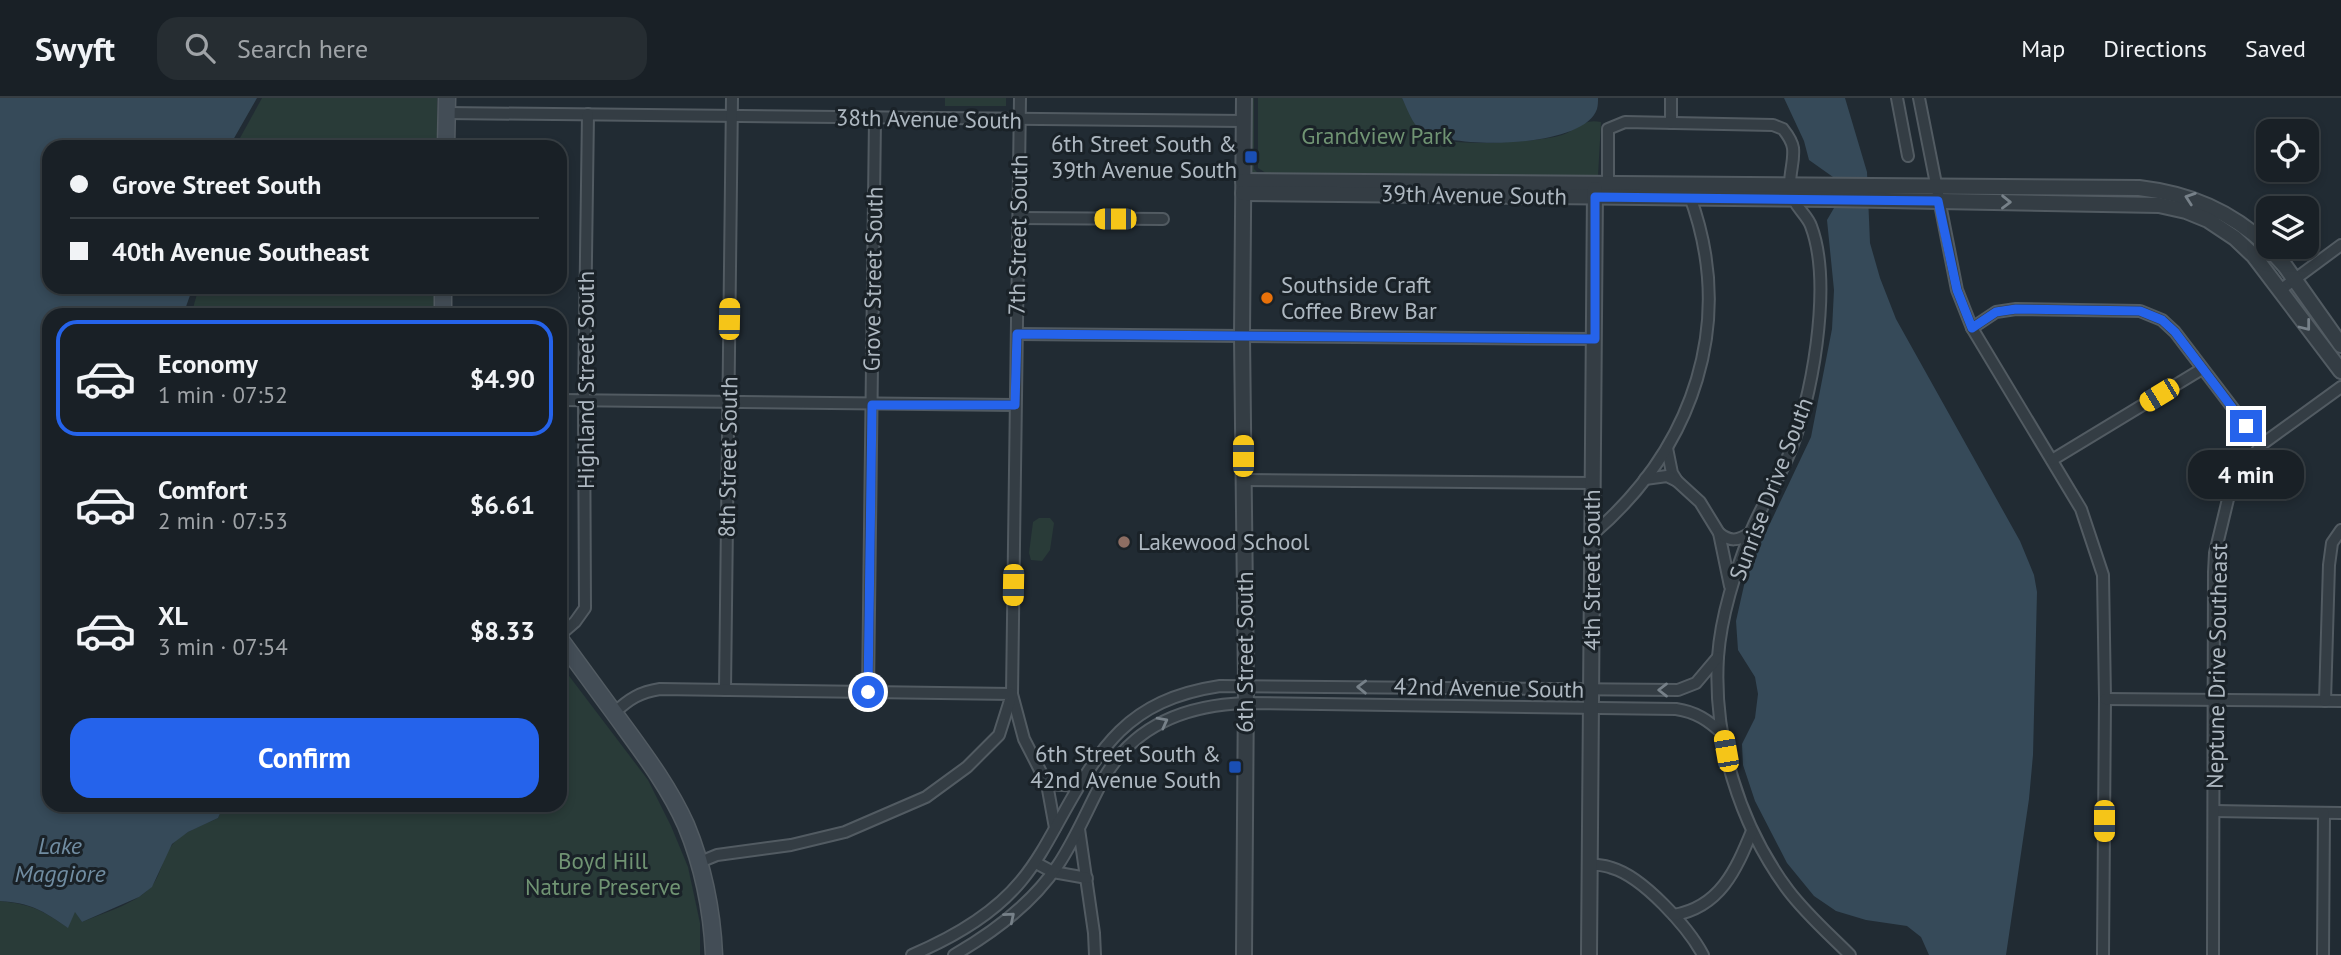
<!DOCTYPE html>
<html lang="en">
<head>
<meta charset="utf-8">
<style>
  :root { --surface:#192026; --page:#262d32; --text:#f1f3f6; --muted:#9fa3a7; --line:#373e43; --accent:#2563eb }
  body { margin:0; font-family:"PT Sans",sans-serif; background:var(--page); color:var(--text); height:100vh; display:flex; flex-direction:column; font-size:26px; white-space:nowrap }
  * { box-sizing:border-box; margin:0 }
  p { font-size:23px; color:var(--muted) }
  .icon { flex:none; width:38px; height:38px; fill:none; stroke:currentColor; stroke-width:2; stroke-linecap:round; stroke-linejoin:round }
  .map { position:relative; flex:1; overflow:hidden }
  .details { position:absolute; left:42px; top:210px; width:525px; height:504px; display:flex; flex-direction:column; background:var(--surface); border-radius:21px; box-shadow:0 4px 10px #0003,0 0 0 2px var(--line) }
  .details>* { flex:none }
  .banner { position:absolute; left:42px; top:42px; width:525px; height:154px; border-radius:21px; box-shadow:0 4px 10px #0003,0 0 0 2px var(--line); display:grid; align-content:center; height:154px; padding:0 28px; background:var(--surface) }
  .controls { position:absolute; left:2256px; top:21px; display:grid; gap:14px }
  .controls a { display:grid; place-items:center; width:63px; height:63px; border-radius:14px; background:var(--surface); box-shadow:0 4px 10px #0003,0 0 0 2px var(--line); font-size:35px }
  .end { position:absolute; width:32px; height:32px; margin:-16px; border:9px solid #2563eb; background:#fff; box-shadow:0 0 0 4px #fff }
  .from { border-radius:50% }
  .bubble { position:absolute; height:49px; border-radius:21px; background:var(--surface); box-shadow:0 4px 10px #0003,0 0 0 2px var(--line); font-size:23px; font-weight:600; line-height:49px; text-align:center }
  .car { position:absolute; width:21px; height:42px; margin:-21px -10px; border-radius:9px; box-shadow:0 0 5px 2px #0007; background:linear-gradient(#f5c518 24%,#345 0 40%,#f5c518 0 76%,#345 0 86%,#f5c518 0) }
  .banner b { display:flex; align-items:center; gap:24px; height:66px; font-size:26px }
  .banner b+b { border-top:2px solid var(--line) }
  .banner i { width:18px; height:18px; background:var(--text) }
  ul { padding:12px 0 0; list-style:none }
  li { display:flex; align-items:center; gap:21px; height:116px; margin:0 14px 10px; padding:0 14px; border:4px solid transparent; border-radius:21px }
  li div { flex:1 }
  li b { display:block; font-size:26px }
  li em { font-style:normal; font-weight:600 }
  li.active { border-color:var(--accent) }
  li>.icon { width:63px; height:63px; stroke-width:1.5 }
  .cta { display:flex; gap:14px; margin-top:auto; padding:14px 28px }
  .cta a { flex:1; height:80px; border-radius:21px; background:var(--accent); color:#fff; font-size:28px; font-weight:600; line-height:80px; text-align:center }
  header { display:flex; align-items:center; gap:42px; box-sizing:border-box; height:98px; padding:0 35px; background:var(--surface); border-bottom:2px solid var(--line) }
  header strong { font-size:33px }
  nav { display:flex; gap:38px; margin-inline-start:auto; font-size:24px }
  .search { width:490px; height:63px; background:var(--page); display:flex; align-items:center; gap:18px; box-sizing:border-box; padding:0 24px; border-radius:21px; color:var(--muted); font-size:26px }
  .map>svg:first-child { display:block }
  .green { fill:#293b38 }
  .water { fill:#364a59 }
  .lines { fill:none; stroke-linecap:round; stroke-linejoin:round }
  .minor-casing { stroke:#525b62; stroke-width:14 }
  .tertiary-casing { stroke:#525b62; stroke-width:18 }
  .secondary-casing { stroke:#525b62; stroke-width:19 }
  .minor { stroke:#343d44; stroke-width:10 }
  .tertiary { stroke:#343d44; stroke-width:14 }
  .secondary { stroke:#434d56; stroke-width:16 }
  .oneway { stroke:#778189 }
  .route { stroke:#2563eb; stroke-width:9 }
  .transit-dot { fill:#1a4fb4; stroke:#1a2228; stroke-width:2.5 }
  .food-dot { fill:#e8710a; stroke:#1a2228; stroke-width:2.5 }
  .education-dot { fill:#8d6e63; stroke:#1a2228; stroke-width:2.5 }
  .labels { text-anchor:middle; stroke-width:6; stroke-linejoin:round; paint-order:stroke }
  .street-label { font-size:23px; fill:#aeb8c1; stroke:#1a2228 }
  .park-label { font-size:23px; fill:#709473; stroke:#1a2228 }
  .poi-label { font-size:23px; fill:#aeb8c1; stroke:#1a2228; text-anchor:end }
  .water-label { font-size:24px; font-style:italic; fill:#718da2; stroke:#1a2228 }
</style>
</head>
<body>
<header>
<strong>Swyft</strong>
<div class="search"><svg class="icon" aria-label="search" viewBox="0 0 24 24"><circle cx="10" cy="10" r="6"/><path d="M15 15l6 6"/></svg>Search here</div>
<nav><a>Map</a><a>Directions</a><a>Saved</a></nav>
</header>
<div class="map">
<svg width="2341" height="857" viewBox="0 0 2341 857">
  <rect width="100%" height="100%" fill="#212b33"/>
  <g class="green">
    <polygon points="262,0 437,0 437,49 235,49"/>
    <rect x="945" y="0" width="61" height="8"/>
    <polygon points="1249,0 1254,0 1254,71 1261,78 1248,77"/>
    <path d="M1258,0H1402C1408,12 1425,34 1437,40C1455,49 1542,44 1562,37C1579,31 1582,20 1601,24L1598,78L1266,75L1258,70Z"/>
    <polygon points="199,189 438,189 434,217 191,217"/>
    <polygon points="1039,420 1050,420 1054,425 1050,452 1042,463 1031,462 1029,455 1033,424"/>
    <path d="M560,566L648,682L671,728L688,769L700,825V857H0V803C33,807 40,811 67,829L75,813L82,824C103,815 133,807 150,790C161,779 162,759 172,747C182,734 204,727 218,720L224,707H560Z"/>
  </g>
  <g class="water">
    <path d="M0,0H257L229,49H49V189H193L183,217H49V707H224L218,720L188,734L172,746L152,789L139,799L82,824L75,814L68,830C42,812 31,805 0,803Z"/>
    <path d="M1402,0H1598C1598,4 1598,7 1597,11C1584,51 1450,52 1421,32C1412,26 1407,10 1402,0Z"/>
    <polygon points="1784,0 1845,0 1867,74 1870,145 1880,180 1896,221 2020,443 2034,477 2037,494 2033,657 2029,701 2006,857 1929,857 1921,839 1907,828 1866,822 1836,813 1814,798 1787,765 1755,703 1743,667 1742,646 1755,620 1758,596 1755,579 1738,552 1736,523 1747,474 1811,339 1832,231 1834,192 1827,122 1834,110 1833,79 1809,62 1804,43"/>
  </g>
  <g class="lines">
    <defs>
      <g id="minor">
        <polyline points="1020,0 1012,596 1024,641 1047,686 1055,730"/>
        <polyline points="1897,0 1908,58"/>
        <polyline points="1919,0 1957,192 1972,230 2081,411 2103,477 2105,601 2103,857"/>
        <polyline points="447,15 1244,23"/>
        <polyline points="1671,25 1671,0"/>
        <path d="M1608,87V31L1625,24L1773,27L1783,31C1787,36 1792,43 1793,50C1795,68 1785,82 1794,102C1798,111 1808,119 1811,128C1833,186 1812,306 1787,361C1776,386 1760,410 1750,436C1735,475 1721,517 1718,559C1713,640 1739,726 1788,792C1806,816 1829,836 1850,857"/>
        <polyline points="1019,120 1163,121"/>
        <polyline points="2279,193 2341,147"/>
        <polyline points="1972,230 1996,214 2016,211 2140,213 2162,222 2175,234 2261,347"/>
        <polyline points="1017,236 1595,241"/>
        <polyline points="560,302 1015,307"/>
        <polyline points="1667,350 1672,375 1677,383"/>
        <polyline points="2052,362 2202,271"/>
        <polyline points="1645,381 1667,378 1677,383 1700,404 1719,435 1730,488"/>
        <polyline points="1243,382 1592,385"/>
        <path d="M1719,435C1730,444 1738,443 1750,435"/>
        <path d="M1593,436C1694,349 1737,224 1689,96"/>
        <polyline points="560,537 575,524 585,510 584,302 588,16"/>
        <polyline points="725,592 732,0"/>
        <polyline points="868,595 875,20"/>
        <polyline points="2105,601 2341,603"/>
        <polyline points="2325,603 2329,467 2332,445 2341,432"/>
        <path d="M614,615C629,601 640,594 660,591L1012,596L999,637L967,669L926,699L845,734L791,747L717,757L700,764"/>
        <polyline points="1047,686 1078,688"/>
        <polyline points="2214,713 2341,715"/>
        <polyline points="1079,731 1094,835 1095,857"/>
        <polyline points="1036,765 1053,774 1087,780"/>
        <path d="M1590,766C1597,767 1605,767 1612,770C1643,779 1688,829 1703,857"/>
        <path d="M1674,817C1720,809 1736,772 1752,733"/>
        <path d="M912,857C952,840 993,817 1021,783C1036,765 1047,745 1058,725C1100,649 1127,602 1220,588L1678,592L1696,585L1718,559"/>
        <path d="M954,857C994,834 1032,806 1058,767C1076,740 1088,710 1103,682C1133,627 1186,607 1246,605L1676,611C1696,614 1708,622 1723,636"/>
        <polyline points="2213,857 2214,474 2215,455 2229,397 2261,347 2341,289"/>
        <polyline points="2323,857 2324,715"/>
      </g>
      <g id="tertiary">
        <polyline points="1244,0 1242,238 1246,588 1244,857"/>
        <path d="M1243,83L2139,90C2190,96 2230,113 2268,148"/>
        <polyline points="1243,95 1831,101 2159,107 2186,113 2208,122 2235,140 2254,158 2341,273"/>
        <polyline points="2268,149 2285,168 2341,247"/>
        <polyline points="1589,857 1595,91"/>
      </g>
      <g id="secondary">
        <polyline points="446,49 447,0"/>
        <polyline points="443,217 443,189"/>
        <path d="M560,541C580,568 600,596 620,623C644,656 669,689 686,727C703,768 712,812 714,857"/>
      </g>
    </defs>
    <use href="#minor" class="minor-casing"/>
    <use href="#tertiary" class="tertiary-casing"/>
    <use href="#secondary" class="secondary-casing"/>
    <use href="#minor" class="minor"/>
    <use href="#tertiary" class="tertiary"/>
    <use href="#secondary" class="secondary"/>
  </g>
  <defs><path id="oneway-chevron" d="M-2-3.5L2.5 0L-2 3.5" fill="none" stroke-width="1.6" stroke-linecap="round" stroke-linejoin="round" transform="scale(1.75)"/></defs>
  <g class="oneway">
    <use href="#oneway-chevron" transform="translate(2190 100) rotate(-161)"/>
    <use href="#oneway-chevron" transform="translate(2006 104) rotate(1)"/>
    <use href="#oneway-chevron" transform="translate(2306 228) rotate(52)"/>
    <use href="#oneway-chevron" transform="translate(1362 589) rotate(-179)"/>
    <use href="#oneway-chevron" transform="translate(1663 592) rotate(-180)"/>
    <use href="#oneway-chevron" transform="translate(1163 624) rotate(-28)"/>
    <use href="#oneway-chevron" transform="translate(1010 819) rotate(-40)"/>
  </g>
  <g class="lines">
    <polyline class="route" points="868,594 872,307 1015,307 1017,236 1595,241 1595,99 1938,103 1957,192 1972,230 1996,214 2016,211 2140,213 2162,222 2175,234 2246,328"/>
  </g>
  <g class="transit-dot">
    <rect x="1244" y="52" width="14" height="14" rx="3.5"/>
    <rect x="1228" y="662" width="14" height="14" rx="3.5"/>
  </g>
  <circle class="food-dot" cx="1267" cy="200" r="7"/>
  <circle class="education-dot" cx="1124" cy="444" r="7"/>
  <g class="labels">
    <g class="street-label">
      <text transform="translate(929 21) rotate(1)" y="8">38th Avenue South</text>
      <text transform="translate(1474 97) rotate(1)" y="8">39th Avenue South</text>
      <text transform="translate(1018 137) rotate(-89)" y="8">7th Street South</text>
      <text transform="translate(873 181) rotate(-89)" y="8">Grove Street South</text>
      <text transform="translate(586 282) rotate(-90)" y="8">Highland Street South</text>
      <text transform="translate(728 359) rotate(-89)" y="8">8th Street South</text>
      <text transform="translate(1771 391) rotate(-69)" y="8">Sunrise Drive South</text>
      <text transform="translate(1592 472) rotate(-90)" y="8">4th Street South</text>
      <text transform="translate(1245 554) rotate(-90)" y="8">6th Street South</text>
      <text transform="translate(2217 568) rotate(-89)" y="8">Neptune Drive Southeast</text>
      <text transform="translate(1489 590) rotate(1)" y="8">42nd Avenue South</text>
    </g>
    <g class="park-label">
      <text x="1377" y="46">Grandview Park</text>
      <text x="603" y="771">Boyd Hill<tspan x="603" dy="26">Nature Preserve</tspan></text>
    </g>
    <g class="poi-label">
      <text x="1237" y="54">6th Street South &amp;<tspan x="1237" dy="26">39th Avenue South</tspan></text>
      <text x="1281" y="195" text-anchor="start">Southside Craft<tspan x="1281" dy="26">Coffee Brew Bar</tspan></text>
      <text x="1138" y="452" text-anchor="start">Lakewood School</text>
      <text x="1221" y="664">6th Street South &amp;<tspan x="1221" dy="26">42nd Avenue South</tspan></text>
    </g>
    <g class="water-label">
      <text x="60" y="756">Lake<tspan x="60" dy="28">Maggiore</tspan></text>
    </g>
  </g>
</svg>
<div class="controls">
<a><svg class="icon" aria-label="locate" viewBox="0 0 24 24"><circle cx="12" cy="12" r="6"/><path d="M12 2v4M12 18v4M2 12h4M18 12h4"/></svg></a>
<a><svg class="icon" aria-label="layers" viewBox="0 0 24 24"><path d="M12 4l9 5-9 5-9-5zM3 14l9 5 9-5"/></svg></a>
</div>
<i class="end from" style="left:868px;top:594px"></i>
<i class="end" style="left:2246px;top:328px"></i>
<div class="bubble" style="left:2188px;top:352px;width:116px">4 min</div>
<i class="car" style="left:1115px;top:121px;rotate:270deg"></i>
<i class="car" style="left:729px;top:221px;rotate:1deg"></i>
<i class="car" style="left:2159px;top:297px;rotate:239deg"></i>
<i class="car" style="left:1243px;top:358px;rotate:0deg"></i>
<i class="car" style="left:1013px;top:487px;rotate:181deg"></i>
<i class="car" style="left:1726px;top:653px;rotate:350deg"></i>
<i class="car" style="left:2104px;top:723px;rotate:180deg"></i>
<div class="banner">
<b><i class="from"></i>Grove Street South</b>
<b><i></i>40th Avenue Southeast</b>
</div>
<section class="details">
<ul>
<li class="active"><svg class="icon" aria-label="car" viewBox="0 0 24 24"><path d="M5 17H2v-5l4-1 3-4h7l3 4 3 1v5h-3M9 17h6M6 11h13"/><circle cx="7" cy="17" r="2"/><circle cx="17" cy="17" r="2"/></svg><div><b>Economy</b><p>1 min · 07:52</p></div><em>$4.90</em></li>
<li><svg class="icon" aria-label="car" viewBox="0 0 24 24"><path d="M5 17H2v-5l4-1 3-4h7l3 4 3 1v5h-3M9 17h6M6 11h13"/><circle cx="7" cy="17" r="2"/><circle cx="17" cy="17" r="2"/></svg><div><b>Comfort</b><p>2 min · 07:53</p></div><em>$6.61</em></li>
<li><svg class="icon" aria-label="car" viewBox="0 0 24 24"><path d="M5 17H2v-5l4-1 3-4h7l3 4 3 1v5h-3M9 17h6M6 11h13"/><circle cx="7" cy="17" r="2"/><circle cx="17" cy="17" r="2"/></svg><div><b>XL</b><p>3 min · 07:54</p></div><em>$8.33</em></li>
</ul>
<div class="cta"><a>Confirm</a></div>
</section>
</div>
</body>
</html>
